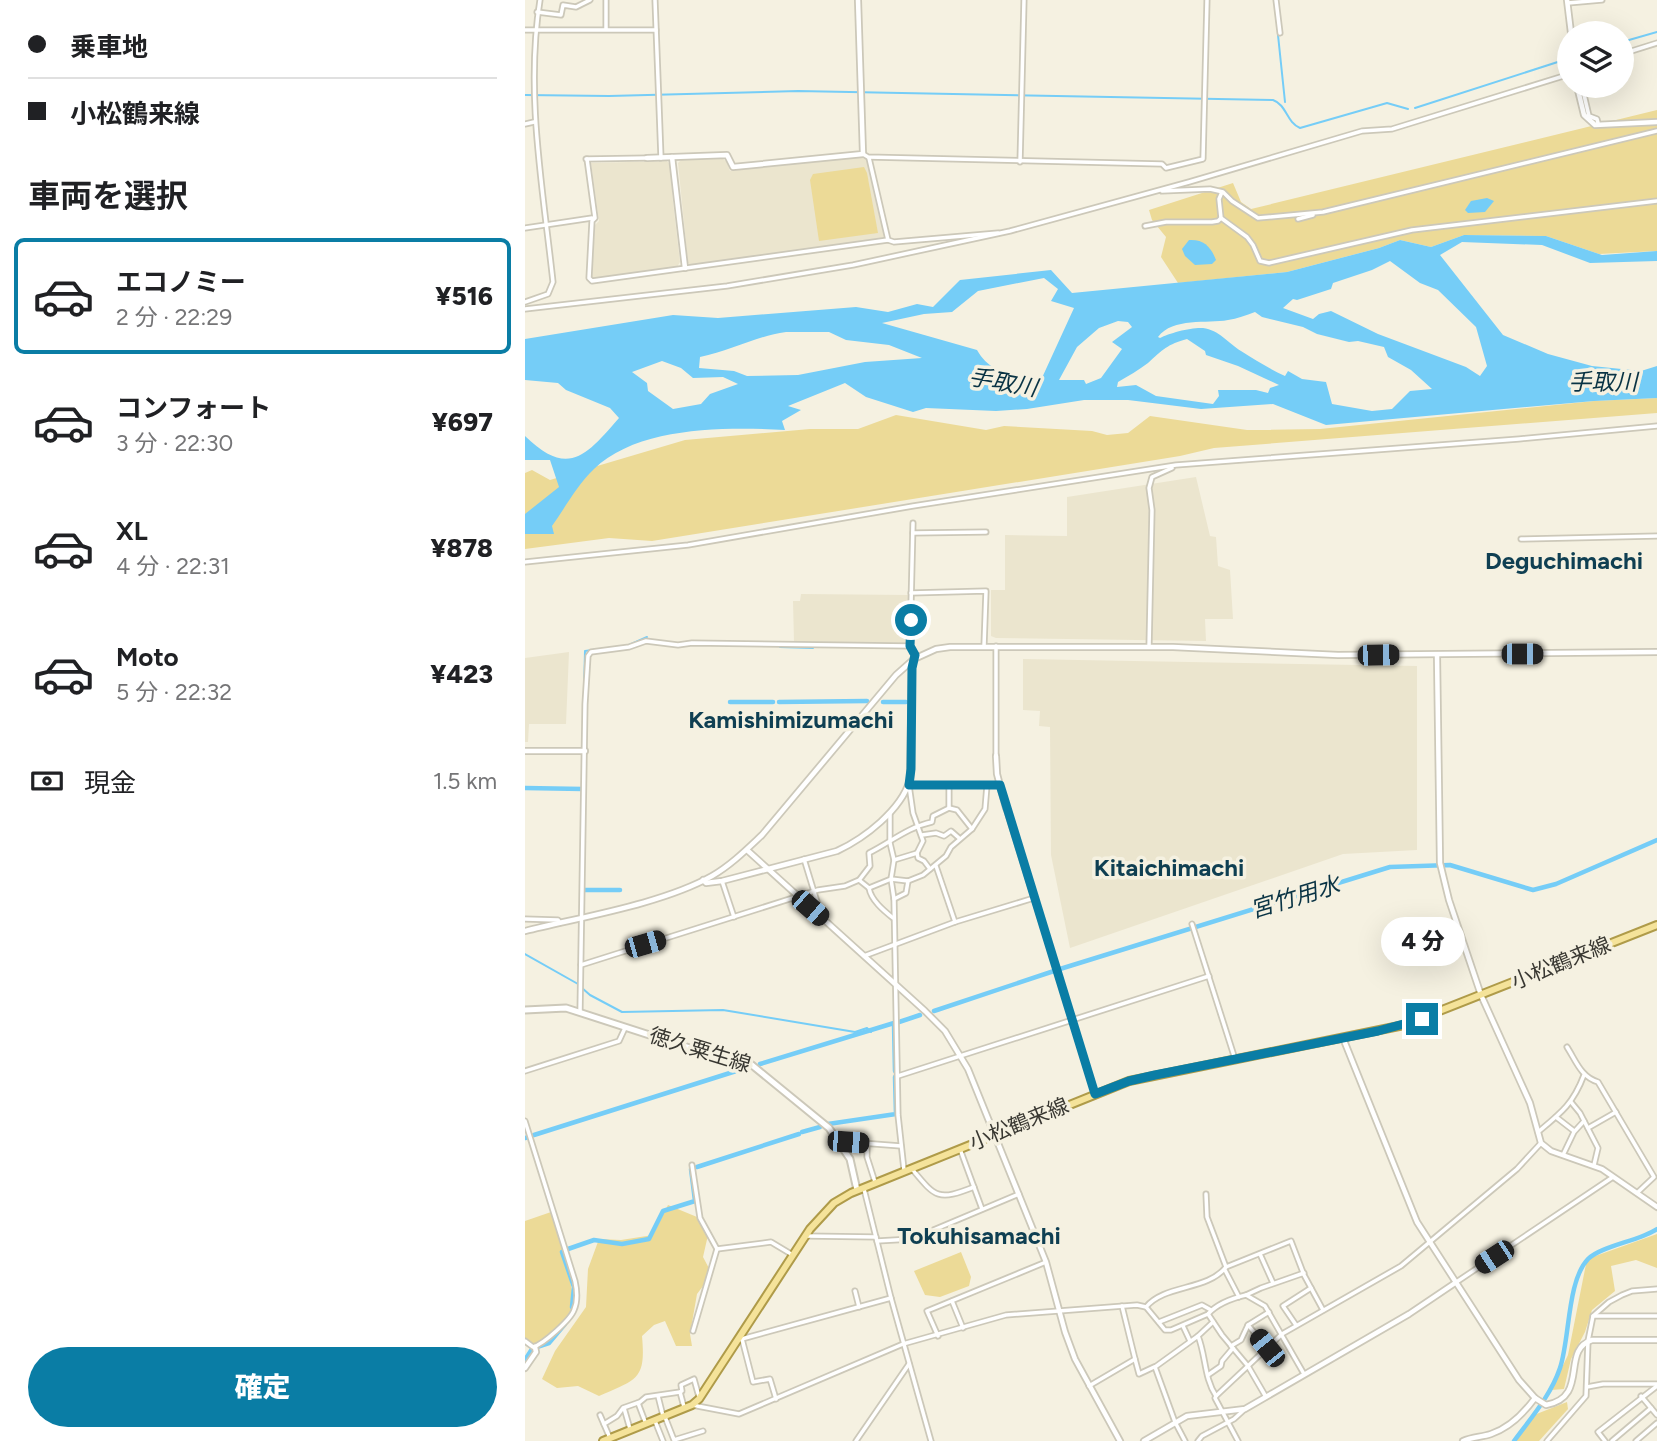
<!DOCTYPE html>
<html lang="ja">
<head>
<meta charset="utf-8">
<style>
  :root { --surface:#fff; --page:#f2f2f2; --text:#202124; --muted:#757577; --line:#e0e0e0; --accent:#0a7da5 }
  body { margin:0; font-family:Figtree,"Noto Sans JP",sans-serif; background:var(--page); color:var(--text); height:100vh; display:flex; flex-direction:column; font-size:26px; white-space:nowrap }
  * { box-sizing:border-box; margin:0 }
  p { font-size:23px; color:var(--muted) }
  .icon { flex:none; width:38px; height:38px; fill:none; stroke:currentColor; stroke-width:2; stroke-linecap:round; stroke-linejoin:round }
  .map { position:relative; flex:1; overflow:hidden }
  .side { display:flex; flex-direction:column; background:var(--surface); width:525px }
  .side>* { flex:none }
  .guide { display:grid; align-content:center; height:154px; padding:0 28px; background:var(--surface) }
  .buttons { position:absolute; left:1032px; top:21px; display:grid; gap:14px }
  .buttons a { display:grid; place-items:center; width:77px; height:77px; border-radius:50%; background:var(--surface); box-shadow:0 7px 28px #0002; font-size:35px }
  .end { position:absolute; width:32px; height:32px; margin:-16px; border:9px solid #0a7da5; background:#fff; box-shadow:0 0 0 4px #fff }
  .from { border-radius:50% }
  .bubble { position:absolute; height:49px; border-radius:24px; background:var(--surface); box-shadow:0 7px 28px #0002; font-size:23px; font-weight:800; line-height:49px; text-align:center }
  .car { position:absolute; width:21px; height:42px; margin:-21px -10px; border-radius:9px; box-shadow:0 0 5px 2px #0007; background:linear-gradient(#222 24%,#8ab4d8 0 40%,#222 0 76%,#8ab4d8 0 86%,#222 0) }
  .guide b { display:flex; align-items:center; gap:24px; height:66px; font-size:26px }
  .guide b+b { border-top:2px solid var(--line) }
  .guide i { width:18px; height:18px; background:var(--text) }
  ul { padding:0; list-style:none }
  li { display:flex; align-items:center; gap:21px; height:116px; margin:0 14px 10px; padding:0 14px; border:4px solid transparent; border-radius:10px }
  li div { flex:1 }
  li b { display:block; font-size:26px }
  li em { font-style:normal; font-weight:800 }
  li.active { border-color:var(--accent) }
  li>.icon { width:63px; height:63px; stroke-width:1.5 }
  h2 { padding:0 28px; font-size:32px; line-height:84px }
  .pay { display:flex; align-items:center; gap:18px; height:77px; padding:0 28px; font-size:26px }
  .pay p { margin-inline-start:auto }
  .primary-button { display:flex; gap:14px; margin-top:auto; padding:14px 28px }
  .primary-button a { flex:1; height:80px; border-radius:42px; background:var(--accent); color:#fff; font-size:28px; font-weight:800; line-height:80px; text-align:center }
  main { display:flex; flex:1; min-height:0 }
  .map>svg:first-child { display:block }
  .built { fill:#ebe5ce }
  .green { fill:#ecda97 }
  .water { fill:#75cdf7; fill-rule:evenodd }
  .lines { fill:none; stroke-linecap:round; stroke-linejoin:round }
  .stream { stroke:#75cdf7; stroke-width:2 }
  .canal { stroke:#75cdf7; stroke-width:4.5 }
  .minor-casing { stroke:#ccc8b9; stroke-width:7 }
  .tertiary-casing { stroke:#ccc8b9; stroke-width:8 }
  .secondary-casing { stroke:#ccc8b9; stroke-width:9 }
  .primary-casing { stroke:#af9b49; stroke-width:10 }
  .minor { stroke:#fff; stroke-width:3.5 }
  .tertiary { stroke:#fff; stroke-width:4.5 }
  .secondary { stroke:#fff; stroke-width:5 }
  .primary { stroke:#f5e39a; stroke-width:6 }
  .route { stroke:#0a7da5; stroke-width:9 }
  .labels { text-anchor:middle; stroke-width:7; stroke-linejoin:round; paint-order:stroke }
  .street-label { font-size:21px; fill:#393832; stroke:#f5f1e1 }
  .water-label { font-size:23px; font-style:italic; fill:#093344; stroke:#f5f1e1 }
  .quarter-label { font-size:24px; font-weight:bold; fill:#0f3f52; stroke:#f5f1e1 }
</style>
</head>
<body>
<main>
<section class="side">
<div class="guide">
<b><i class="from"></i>乗車地</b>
<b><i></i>小松鶴来線</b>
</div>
<h2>車両を選択</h2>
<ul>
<li class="active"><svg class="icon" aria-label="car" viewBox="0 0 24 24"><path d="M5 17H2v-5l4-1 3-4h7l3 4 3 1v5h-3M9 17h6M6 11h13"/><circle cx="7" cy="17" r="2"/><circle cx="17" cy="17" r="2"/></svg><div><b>エコノミー</b><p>2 分 · 22:29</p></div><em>¥516</em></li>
<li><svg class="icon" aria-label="car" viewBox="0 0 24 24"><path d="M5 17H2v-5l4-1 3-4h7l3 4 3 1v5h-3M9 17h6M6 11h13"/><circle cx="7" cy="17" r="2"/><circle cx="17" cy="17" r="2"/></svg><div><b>コンフォート</b><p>3 分 · 22:30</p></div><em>¥697</em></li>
<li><svg class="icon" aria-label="car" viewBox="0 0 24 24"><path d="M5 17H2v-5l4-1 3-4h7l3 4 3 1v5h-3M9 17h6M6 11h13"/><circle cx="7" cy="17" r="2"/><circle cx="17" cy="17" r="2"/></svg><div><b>XL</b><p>4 分 · 22:31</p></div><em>¥878</em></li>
<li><svg class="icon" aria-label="car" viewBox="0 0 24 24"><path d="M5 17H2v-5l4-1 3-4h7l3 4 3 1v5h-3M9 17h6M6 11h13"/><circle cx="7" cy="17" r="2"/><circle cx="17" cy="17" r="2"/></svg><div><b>Moto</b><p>5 分 · 22:32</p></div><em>¥423</em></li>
</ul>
<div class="pay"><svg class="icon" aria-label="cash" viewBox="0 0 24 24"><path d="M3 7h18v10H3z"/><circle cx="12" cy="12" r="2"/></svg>現金<p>1.5 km</p></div>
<div class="primary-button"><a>確定</a></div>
</section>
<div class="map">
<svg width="1132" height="1441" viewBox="0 0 1132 1441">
  <rect width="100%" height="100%" fill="#f5f1e1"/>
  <g class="built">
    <polygon points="336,157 343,161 361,237 167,266 163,263 153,163 156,160 198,159 202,162 205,171"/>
    <polygon points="142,161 145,165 148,202 155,262 152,267 67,278 70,225 74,221 66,163"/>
    <polygon points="671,477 685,536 691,537 693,566 705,570 708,619 680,619 681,641 471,638 466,636 466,590 480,590 480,535 542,536 542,497"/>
    <polygon points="276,594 384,595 383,643 269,642 268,601 275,601"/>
    <polygon points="44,652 41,724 4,724 3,742 0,742 0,658"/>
    <polygon points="498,659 892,666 892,850 818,854 545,948 526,855 525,727 514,726 515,711 498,710"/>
  </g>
  <g class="green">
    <polygon points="1132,110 1132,251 1074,254 1021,236 939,235 906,247 875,240 854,248 762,272 653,283 636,257 641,237 627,220 624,210 708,183 716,202 726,209"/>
    <polygon points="339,167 342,173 353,233 294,241 285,180 288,174"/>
    <polygon points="1132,398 1132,413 689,448 655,456 127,541 84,538 0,549 0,473 7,470 25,480 160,440 285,429 333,429 371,415 461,430 479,426 567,431 582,435 603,433 625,416 722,430 795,429 1069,401"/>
    <path d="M143,1205L172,1217L183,1235L178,1257L187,1274L172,1294L165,1334L167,1346H151L140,1321L129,1325L117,1336C121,1380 112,1379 74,1396L53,1386L32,1388L17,1379L30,1351L61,1307L63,1269L74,1239L96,1240L128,1235Z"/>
    <polygon points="26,1212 41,1259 49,1301 45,1313 23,1338 9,1345 0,1339 0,1221"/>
    <polygon points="1132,1234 1132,1268 1111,1260 1086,1266 1090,1291 1067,1310 1060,1332 1046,1359 1039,1389 1026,1390 1043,1355 1062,1259"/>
    <polygon points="436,1252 446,1277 444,1286 415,1297 400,1295 389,1271"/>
    <polygon points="1042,1402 1043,1409 1014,1441 991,1441 1009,1415"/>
  </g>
  <g class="water">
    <polygon points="962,198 969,201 960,212 943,213 940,210 946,201"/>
    <path d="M939,235L1021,236L1077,255L1132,251V261L1065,263L1017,245L937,242L915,255L978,335L1023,354L1067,366L1116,371L1132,366V398L1069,401L801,425L748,404L676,409L603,400H559L502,409L471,411L401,408L388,412L341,397L320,383L263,406L276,410L257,421L260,430C202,427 113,426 69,469C52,485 40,508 27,526L29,534H0V514L34,487L25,460H0V436C43,478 61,456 94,418L85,408L41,390L33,383L0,380V339L148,315L193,318L331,307L363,312L392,304L408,307L435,280L526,270L547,293L762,272L854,248L875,240L906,247ZM865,261L895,283L913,290L951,327L962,366L955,376L941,367L853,334L806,311L794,314L788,319L758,308L768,299L772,300L806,289L808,283L847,270ZM519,278L533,289L526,301L549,308L516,380C491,376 466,375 452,350L357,323L399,314L427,312L453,291ZM730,312L737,317L778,327L792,334L824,342L833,341L859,347L863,357L886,370L907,389L885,391L867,409L847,411L807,404L801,382L777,379L763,371L760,376C745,369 730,360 716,351C703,343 694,330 678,328C667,327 644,333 635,338L633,337C648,317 682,324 703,320C712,319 721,315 730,312ZM593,321L603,322L607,327L587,342L597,349L576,378L561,384L559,380H534L552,347L574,328ZM261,332H304L321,340L364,345L397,358L340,362L273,375L222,376L209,371L174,368L175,357C205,351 231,336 261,332ZM662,339L680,351L681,355L713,366L754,385L745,388L743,393L731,390H693L694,396L688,404L631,396L611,385L592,387L593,382C603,376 614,370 623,363C637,350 643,344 662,339ZM137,361L156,368L168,378L198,377L213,384L185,394L176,404L148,409L123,391L122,383L107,372Z"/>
    <path d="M664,240C679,239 686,247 691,260L687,264L670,265L660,256L657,249Z"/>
  </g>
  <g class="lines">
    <g class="stream">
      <polyline points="750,5 753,31"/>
      <polyline points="753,35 760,102"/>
      <polyline points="1097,42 1132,32"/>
      <path d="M0,95L84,96L273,91L748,100C762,105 761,122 775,128L862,103L883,109"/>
      <polyline points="890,108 1042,59"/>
      <polyline points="104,645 122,637"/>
      <polyline points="255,647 288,648"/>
      <polyline points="59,694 60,651 98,646"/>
      <polyline points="0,954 53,984"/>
      <polyline points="57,988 65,995 97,1012 198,1010 330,1032 342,1028 346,1032"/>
    </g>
    <g class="canal">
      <polyline points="205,702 248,702"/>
      <polyline points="254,702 342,701"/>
      <polyline points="358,702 381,702"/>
      <polyline points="0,788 58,789"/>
      <polyline points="60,890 95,890"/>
      <polyline points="535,969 865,867 925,865 1008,890 1031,884 1132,840"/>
      <polyline points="409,1011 529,971"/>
      <polyline points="374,1022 395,1015"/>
      <polyline points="369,1024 370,1071"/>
      <polyline points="235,1064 369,1023"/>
      <polyline points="303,1124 371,1114 370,1077"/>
      <polyline points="277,1132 295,1127"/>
      <polyline points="9,1135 227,1066"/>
      <polyline points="0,1138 3,1137"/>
      <polyline points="172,1167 274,1134"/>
      <polyline points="43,1249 69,1240 97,1244 124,1239 138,1211 170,1201 166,1169"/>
      <polyline points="37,1252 49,1287 47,1307"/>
      <polyline points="12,1347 24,1343 40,1324"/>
      <polyline points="0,1360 7,1349"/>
      <path d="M989,1441C1006,1418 1026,1395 1035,1368C1045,1338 1042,1281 1063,1259C1076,1246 1114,1241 1132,1229"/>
    </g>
    <defs>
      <g id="minor">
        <polyline points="130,0 136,158"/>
        <polyline points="751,0 755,33"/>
        <polyline points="1043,3 1077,0"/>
        <polyline points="12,12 36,15 38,5 51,7 65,0"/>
        <polyline points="81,29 81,0"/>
        <polyline points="0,30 131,30"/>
        <polyline points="1097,54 1132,43"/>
        <polyline points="1057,86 1064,116 1072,119 1073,123"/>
        <polyline points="0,124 9,122"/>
        <polyline points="338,154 343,157 637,164 641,168 678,159 682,0"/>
        <polyline points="344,158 363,240 369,242 473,233"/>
        <polyline points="61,159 122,158"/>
        <polyline points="62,159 70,218 67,221 64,278 67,281 363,240"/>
        <polyline points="495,162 499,0"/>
        <polyline points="637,191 685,189 698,192 707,201 733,218 798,212 1132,131"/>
        <polyline points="697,192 694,199 696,218 722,237 728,245 735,261 744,263 887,230 1132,201"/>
        <polyline points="773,219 788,215"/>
        <polyline points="620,226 641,222 687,222 693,221 696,218"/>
        <polyline points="0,228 67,218"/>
        <path d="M0,302L23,294L28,282C18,189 0,93 15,0"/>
        <polyline points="0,309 202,286 328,265 485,231 664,182 837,131 867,129 1045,74"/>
        <polyline points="388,523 385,646 390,655"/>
        <polyline points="388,533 461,532"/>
        <polyline points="996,539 1132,536"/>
        <polyline points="0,562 163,545 388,506 651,465 994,439 1132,426"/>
        <polyline points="386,593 461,591 459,646"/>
        <polyline points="471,646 471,756"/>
        <polyline points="624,647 627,510 624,488 627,477 647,468"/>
        <polyline points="424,808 432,810 447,829"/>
        <polyline points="481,808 570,1093"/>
        <polyline points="365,813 365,843 369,860 366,879 369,899 373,1115 379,1170"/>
        <polyline points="397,835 411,833 419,836 426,831 434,838"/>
        <polyline points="392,853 393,858 399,861 405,869"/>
        <polyline points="279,859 297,918"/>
        <polyline points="369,860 392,853 398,841 388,813 384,785 475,785"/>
        <polyline points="411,866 430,922"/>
        <path d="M335,879L345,866L344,853C366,842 383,827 407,822L408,816L424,808V785"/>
        <polyline points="197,881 209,917"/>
        <path d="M344,888C346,900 358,910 368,918"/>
        <polyline points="369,899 381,893 383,881"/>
        <polyline points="0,919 33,920 35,923"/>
        <polyline points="667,924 710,1059"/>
        <polyline points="339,956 430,922 509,898"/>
        <polyline points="56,965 293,890 320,886 334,880 344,888 366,879 383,881 398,875 421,856 426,847 447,829 460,809 462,785"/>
        <polyline points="55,1012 60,704 63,656 66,652 104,647 121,641 153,645 167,643 385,646"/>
        <path d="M1042,1047C1051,1061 1056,1077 1073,1082L1129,1177L1112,1193"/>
        <polyline points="0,1071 94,1041 100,1028"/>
        <polyline points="373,1076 684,976"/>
        <polyline points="1046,1102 1055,1113 1073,1148 1069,1165"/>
        <polyline points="1031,1117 1049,1131"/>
        <path d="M0,1121L50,1281C52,1290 53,1301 49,1310C46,1319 19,1344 8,1347L0,1341"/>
        <polyline points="1063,1128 1091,1112"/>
        <path d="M1013,1132C1036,1113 1048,1104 1059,1075"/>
        <polyline points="342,1143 342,1157 350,1182"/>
        <polyline points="318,1147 323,1142 376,1146"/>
        <polyline points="435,1149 457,1209"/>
        <polyline points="1038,1155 1049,1132 1059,1121"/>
        <polyline points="167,1165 175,1218 192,1249 168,1331"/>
        <path d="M387,1169C411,1198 413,1201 449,1187"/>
        <polyline points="339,1189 366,1298 406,1441"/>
        <polyline points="681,1194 682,1217 701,1267"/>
        <polyline points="281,1236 351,1237"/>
        <polyline points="352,1241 387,1239 494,1194"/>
        <polyline points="192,1249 246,1242 266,1254"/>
        <polyline points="735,1254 748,1283"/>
        <polyline points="700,1270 714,1297"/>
        <polyline points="930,1283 1088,1177"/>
        <polyline points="330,1291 334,1307"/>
        <polyline points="721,1295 736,1288 779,1273"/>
        <polyline points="427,1301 438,1328"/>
        <path d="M621,1307C640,1284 682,1291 701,1267L766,1241L779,1275L798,1310"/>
        <polyline points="683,1314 697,1335 723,1366 741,1397"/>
        <polyline points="1068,1316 1132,1316"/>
        <polyline points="634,1322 677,1305 686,1310"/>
        <polyline points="723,1325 742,1348"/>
        <polyline points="771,1325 758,1306 786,1288"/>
        <polyline points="658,1326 665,1341"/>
        <polyline points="413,1336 402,1311 521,1262"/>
        <path d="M673,1336C681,1356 679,1378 691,1396L690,1398L713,1441"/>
        <polyline points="217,1339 228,1382 245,1379 251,1399"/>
        <polyline points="213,1340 366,1298"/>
        <polyline points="706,1346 716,1340 723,1325 744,1312"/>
        <polyline points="610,1359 614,1374 629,1367"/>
        <polyline points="683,1375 696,1366 697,1361 708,1348"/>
        <polyline points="564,1386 610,1359 597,1306"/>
        <polyline points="1062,1387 1078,1384 1132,1384"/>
        <polyline points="155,1392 159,1407"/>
        <polyline points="133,1396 138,1416"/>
        <polyline points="691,1396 757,1334 876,1266 992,1169 1016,1143"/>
        <polyline points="1116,1396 1132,1415"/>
        <polyline points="113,1403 121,1424"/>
        <path d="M167,1405L214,1414L378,1344L481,1315L612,1305L621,1307L640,1330H646L683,1314C692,1304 708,1298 721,1295L740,1306L779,1374"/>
        <polyline points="99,1408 105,1429"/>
        <polyline points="75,1415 85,1438"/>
        <polyline points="140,1417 149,1440 178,1431"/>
        <polyline points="130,1421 138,1441"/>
        <polyline points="79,1424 92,1416 98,1408 115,1402 121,1397 155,1392 157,1391 156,1385 169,1379 174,1397"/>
        <polyline points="331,1441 384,1364"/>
        <polyline points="660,1441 650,1422 630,1367 673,1336 688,1322"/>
        <polyline points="673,1441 677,1436 709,1419 720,1409"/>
        <polyline points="1022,1441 1061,1396 1063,1341 1068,1316 1084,1302 1097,1295 1107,1291 1132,1289"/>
        <polyline points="1080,1441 1073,1432 1132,1386"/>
        <polyline points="1087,1441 1126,1408"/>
        <polyline points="1111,1441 1132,1423"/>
      </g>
      <g id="tertiary">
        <polyline points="1042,0 1046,33"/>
        <polyline points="1052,86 1059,115 1070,125 1132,122"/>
        <polyline points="147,157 160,268"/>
        <polyline points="122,158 202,155 208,167 338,154 333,0"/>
        <polyline points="912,655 915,863 924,900 956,995 1005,1103 1016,1143 1026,1151 1077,1169 1132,1207"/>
        <polyline points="0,751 60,751"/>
        <polyline points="471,756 472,774 481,808"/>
        <polyline points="222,850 400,1011 420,1031 443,1069 521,1262 540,1332 550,1359 595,1441"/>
        <path d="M178,880L181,883L197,881L312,851C340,838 376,810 385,780L387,668L390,655"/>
        <path d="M0,931C56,917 137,904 187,876C206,865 221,850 237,835L371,675L389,659L411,649L425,647H648L813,655L1132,652"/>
        <polyline points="818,1038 892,1222 994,1380 1010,1398"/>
        <polyline points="0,1368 11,1352 10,1347"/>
        <polyline points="619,1441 662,1416 720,1409 884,1314 930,1283"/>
        <path d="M938,1441C947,1437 957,1437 966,1434C984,1428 999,1413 1010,1398L1021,1405C1065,1397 1035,1350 1067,1340H1132"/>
      </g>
      <polyline id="secondary" points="0,1010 41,1008 177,1052 222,1061 304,1128 325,1159 332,1190"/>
      <polyline id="primary" points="78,1441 167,1405 174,1399 285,1229 309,1203 326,1193 604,1081 879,1025 1132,925"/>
    </defs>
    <use href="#minor" class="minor-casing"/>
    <use href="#tertiary" class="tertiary-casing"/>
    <use href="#secondary" class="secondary-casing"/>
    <use href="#primary" class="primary-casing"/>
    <use href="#minor" class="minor"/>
    <use href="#tertiary" class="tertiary"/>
    <use href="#secondary" class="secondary"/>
    <use href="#primary" class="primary"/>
  </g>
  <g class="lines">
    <polyline class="route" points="386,620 385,646 390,655 387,668 386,769 384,785 475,785 570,1094 604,1081 630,1075 853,1031 897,1019"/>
  </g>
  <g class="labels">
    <g class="street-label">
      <text transform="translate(1036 963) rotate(-22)" y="7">小松鶴来線</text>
      <text transform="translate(175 1050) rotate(17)" y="7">徳久粟生線</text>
      <text transform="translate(494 1124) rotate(-22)" y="7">小松鶴来線</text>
    </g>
    <g class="water-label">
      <text transform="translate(478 382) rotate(10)" y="8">手取川</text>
      <text x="1078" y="390">手取川</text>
      <text transform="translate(770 897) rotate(-17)" y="8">宮竹用水</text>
    </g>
    <g class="quarter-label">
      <text x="1039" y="569">Deguchimachi</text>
      <text x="266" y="728">Kamishimizumachi</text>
      <text x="644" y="876">Kitaichimachi</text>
      <text x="454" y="1244">Tokuhisamachi</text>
    </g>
  </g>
</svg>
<div class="buttons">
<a><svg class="icon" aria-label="layers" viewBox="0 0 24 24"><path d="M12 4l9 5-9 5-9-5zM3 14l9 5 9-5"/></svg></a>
</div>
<i class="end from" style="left:386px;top:620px"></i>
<i class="end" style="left:897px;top:1019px"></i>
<div class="bubble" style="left:856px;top:917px;width:84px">4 分</div>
<i class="car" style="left:997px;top:654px;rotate:90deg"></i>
<i class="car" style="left:853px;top:655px;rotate:89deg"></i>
<i class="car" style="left:285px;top:908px;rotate:131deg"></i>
<i class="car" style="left:120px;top:944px;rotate:74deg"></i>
<i class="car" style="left:323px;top:1142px;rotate:94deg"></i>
<i class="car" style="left:969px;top:1257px;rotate:237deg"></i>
<i class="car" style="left:742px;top:1348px;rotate:321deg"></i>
</div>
</main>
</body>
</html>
